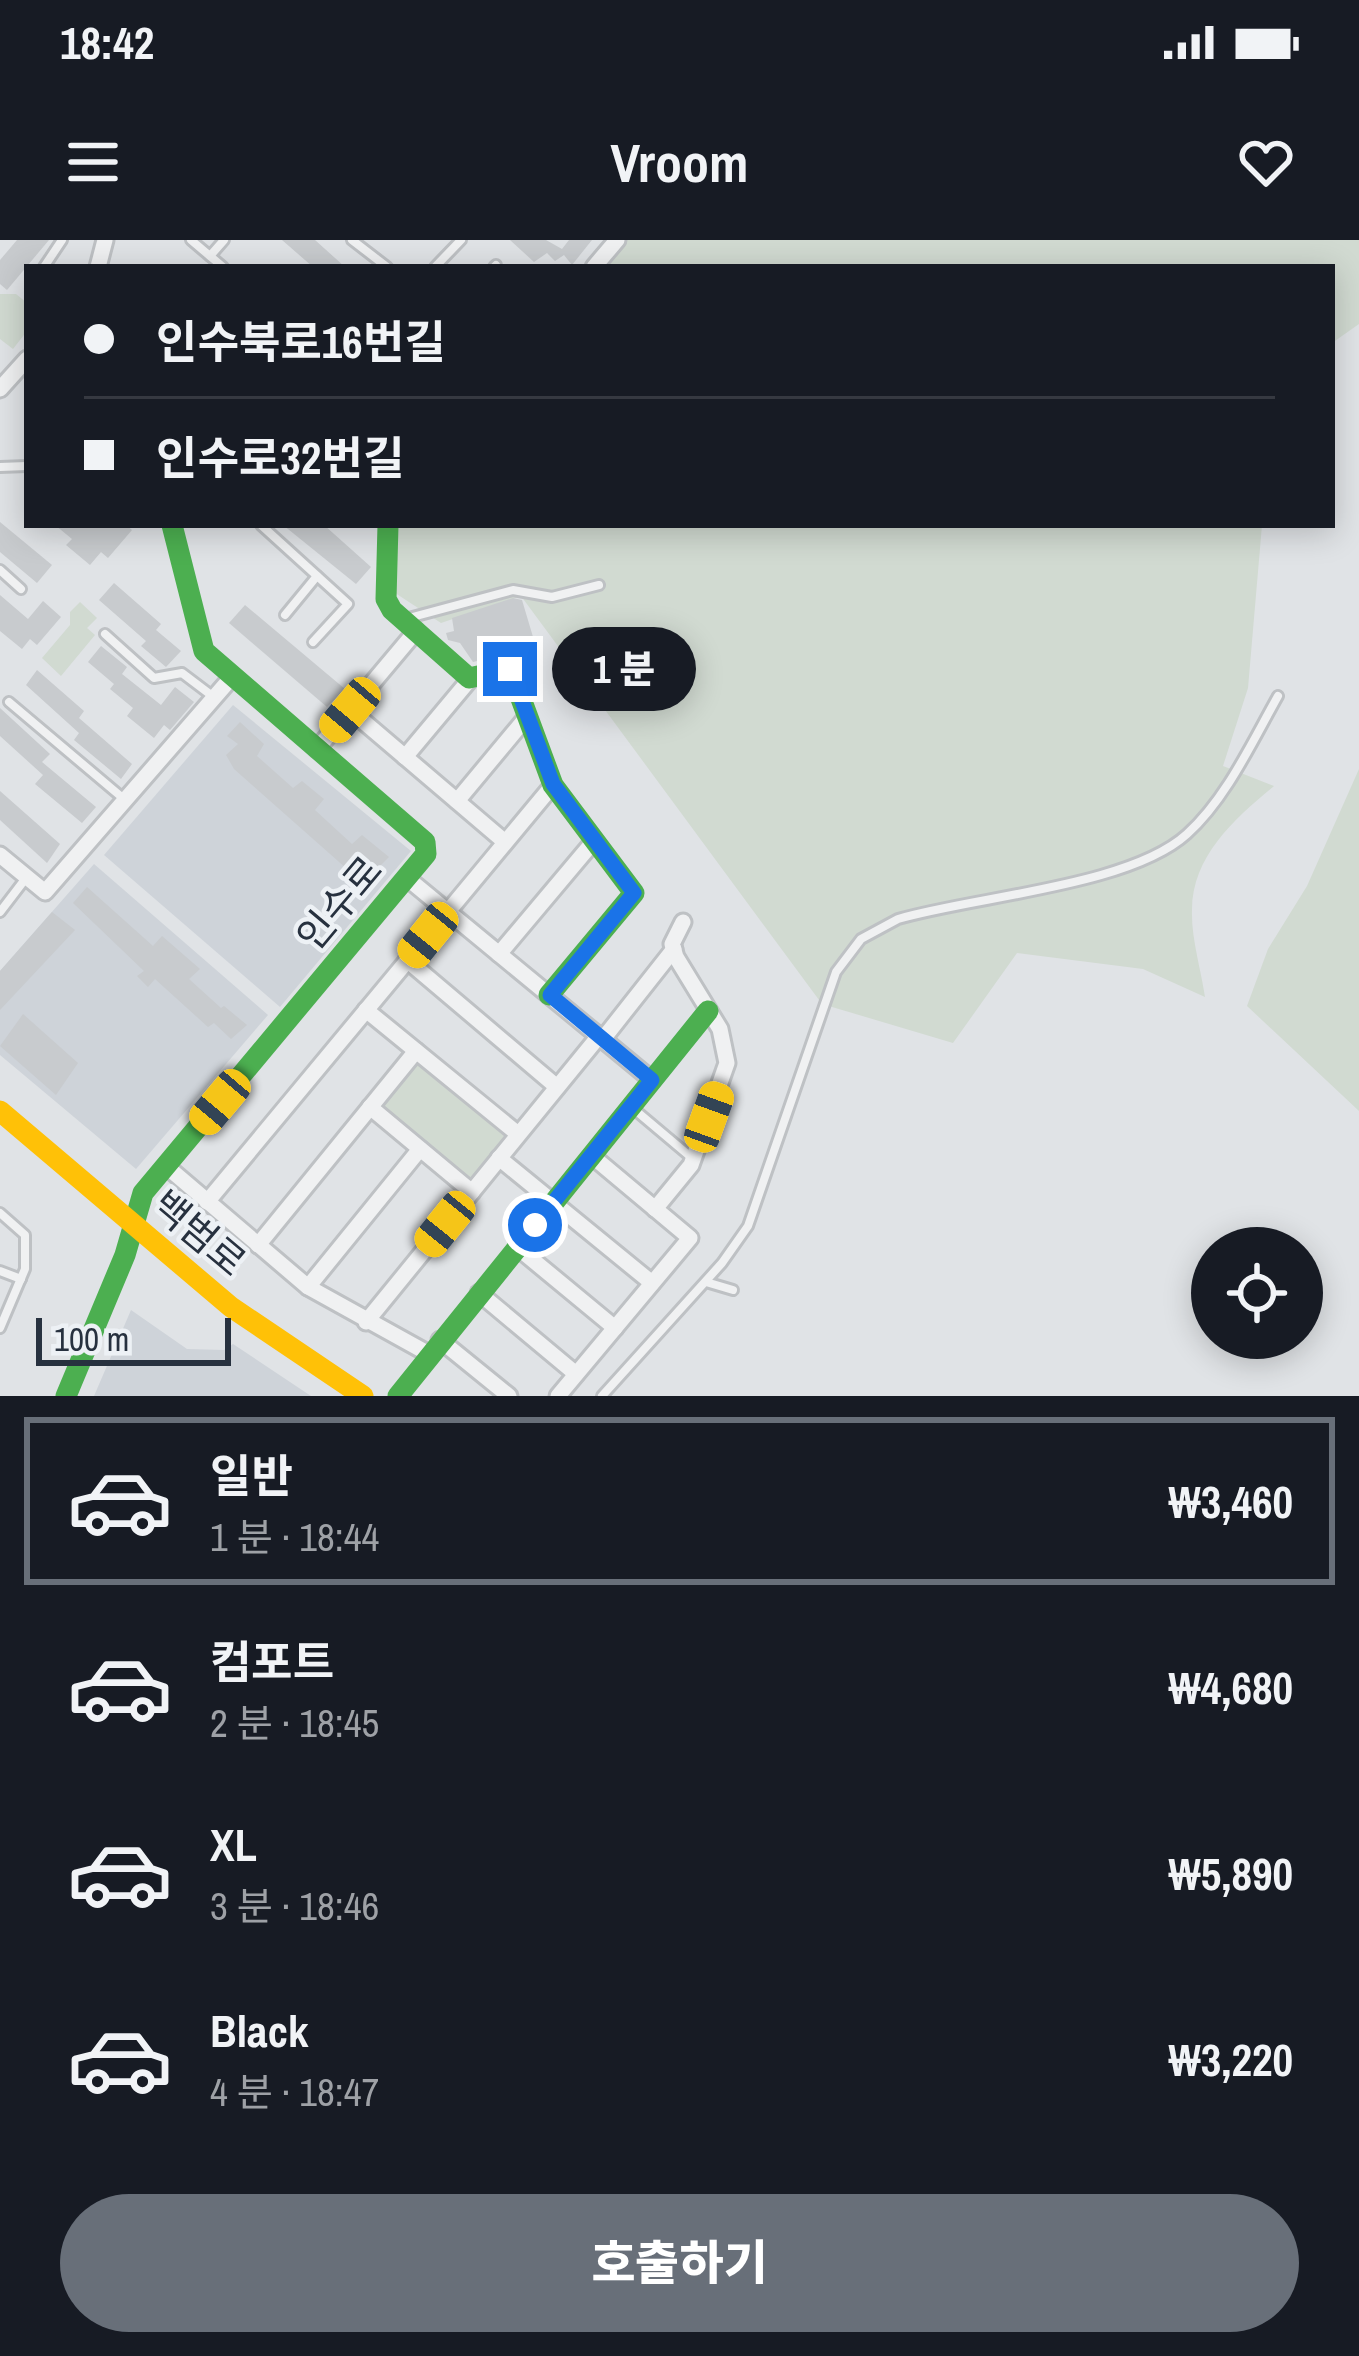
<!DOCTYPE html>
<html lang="ko">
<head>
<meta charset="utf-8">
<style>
  :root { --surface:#171b24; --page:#242831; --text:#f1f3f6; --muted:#9ea1a6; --line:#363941; --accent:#686f79 }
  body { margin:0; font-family:"Archivo Narrow","Noto Sans KR",sans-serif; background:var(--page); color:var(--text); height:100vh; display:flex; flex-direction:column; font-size:45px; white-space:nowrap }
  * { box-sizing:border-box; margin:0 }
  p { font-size:39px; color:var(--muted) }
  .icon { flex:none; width:66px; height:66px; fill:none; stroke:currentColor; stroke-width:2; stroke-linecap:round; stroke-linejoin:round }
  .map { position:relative; height:1156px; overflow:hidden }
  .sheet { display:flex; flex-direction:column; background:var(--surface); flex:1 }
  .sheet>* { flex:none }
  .banner { position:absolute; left:24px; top:24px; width:1311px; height:264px; border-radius:0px; box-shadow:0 6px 30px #0003; display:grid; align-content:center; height:264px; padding:0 60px; background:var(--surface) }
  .tools { position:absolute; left:1191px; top:987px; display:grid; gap:24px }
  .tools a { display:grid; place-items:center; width:132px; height:132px; border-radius:50%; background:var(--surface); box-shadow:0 6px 30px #0003; font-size:60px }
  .scale { position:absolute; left:36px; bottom:30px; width:195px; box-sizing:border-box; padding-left:12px; border:6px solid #27313f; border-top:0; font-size:33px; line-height:42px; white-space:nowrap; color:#27313f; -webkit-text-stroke:9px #edf1f5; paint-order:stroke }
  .end { position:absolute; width:54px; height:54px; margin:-27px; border:15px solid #1a73e8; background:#fff; box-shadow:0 0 0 6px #fff }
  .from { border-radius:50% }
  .bubble { position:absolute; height:84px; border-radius:42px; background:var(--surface); box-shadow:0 6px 30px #0003; font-size:39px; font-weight:800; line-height:84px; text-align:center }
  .car { position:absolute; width:36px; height:72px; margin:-36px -18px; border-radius:15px; box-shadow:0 0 9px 3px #0007; background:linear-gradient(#f5c518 24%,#345 0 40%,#f5c518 0 76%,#345 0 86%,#f5c518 0) }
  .banner b { display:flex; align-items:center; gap:42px; height:114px; font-size:45px }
  .banner b+b { border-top:3px solid var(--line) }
  .banner i { width:30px; height:30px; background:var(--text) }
  ul { padding:21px 0 0; list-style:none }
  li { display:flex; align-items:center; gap:36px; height:168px; margin:0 24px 18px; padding:0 36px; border:6px solid transparent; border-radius:0px }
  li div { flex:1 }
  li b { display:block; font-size:45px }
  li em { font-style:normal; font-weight:800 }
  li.current { border-color:var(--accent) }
  li>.icon { width:108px; height:108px; stroke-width:1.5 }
  .button { display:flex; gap:24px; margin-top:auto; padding:24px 60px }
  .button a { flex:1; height:138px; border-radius:72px; background:var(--accent); color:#fff; font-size:48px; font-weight:800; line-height:138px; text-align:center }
  .status { display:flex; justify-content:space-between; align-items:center; height:84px; padding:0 60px; background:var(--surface); direction:ltr }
  .status svg { height:33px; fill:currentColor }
  header { display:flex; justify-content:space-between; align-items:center; height:156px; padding:0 60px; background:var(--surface); font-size:54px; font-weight:800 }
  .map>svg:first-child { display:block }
  .built { fill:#ced3d9 }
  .green { fill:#d1dad1 }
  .building { fill:#c8cbce }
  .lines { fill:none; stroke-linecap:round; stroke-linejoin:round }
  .lane-casing { stroke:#bec1c4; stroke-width:14 }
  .street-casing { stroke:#bec1c4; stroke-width:21 }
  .lane { stroke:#f0f1f2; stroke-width:8 }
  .street { stroke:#f0f1f2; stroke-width:15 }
  .fast { stroke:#4caf50; stroke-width:21 }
  .slow { stroke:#ffc107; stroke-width:21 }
  .route { stroke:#1a73e8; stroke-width:15 }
  .labels { text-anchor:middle; stroke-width:9; stroke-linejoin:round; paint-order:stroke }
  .street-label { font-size:39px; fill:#27313f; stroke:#edf1f5 }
</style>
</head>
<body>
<div class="status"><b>18:42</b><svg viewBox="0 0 49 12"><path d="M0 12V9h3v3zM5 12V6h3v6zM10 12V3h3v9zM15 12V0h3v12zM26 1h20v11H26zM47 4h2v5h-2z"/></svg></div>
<header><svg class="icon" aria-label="menu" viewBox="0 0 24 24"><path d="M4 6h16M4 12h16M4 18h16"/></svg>Vroom<svg class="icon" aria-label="heart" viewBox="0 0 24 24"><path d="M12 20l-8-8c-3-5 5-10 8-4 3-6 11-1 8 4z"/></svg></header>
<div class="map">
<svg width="1359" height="1156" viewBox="0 0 1359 1156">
  <rect width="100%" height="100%" fill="#e0e3e6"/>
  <g class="built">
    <polygon points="233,465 411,611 280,767 104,615"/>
    <polygon points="94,624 268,775 136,929 0,815 0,731"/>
    <polygon points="131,1070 187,1109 224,1110 233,1104 311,1156 94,1156"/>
  </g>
  <g class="green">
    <polygon points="612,0 1359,0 1359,84 1332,103 1332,27 589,27"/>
    <polygon points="0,54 16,54 27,63 27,91 13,109 0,99"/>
    <path d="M388,285H1262L1248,448L1223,526L1274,546C1235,578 1192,616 1192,670C1191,698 1201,729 1205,757L1143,729L1017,713L953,803L822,764L521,356L441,383L386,347Z"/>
    <polygon points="80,362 97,378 87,388 95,395 61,436 42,418 70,385 70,372"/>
    <polygon points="1359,529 1359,871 1247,766 1268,709 1307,646"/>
    <polygon points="416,811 518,894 472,952 370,867"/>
  </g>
  <g class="building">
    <polygon points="17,0 49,0 7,50 0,44 0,20"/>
    <polygon points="282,0 315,0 345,27 313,27"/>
    <polygon points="510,0 546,0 562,9 569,0 592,0 572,25 564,15 555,21 547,13 534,22"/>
    <polygon points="0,282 52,325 37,343 0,312"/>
    <polygon points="55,285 126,285 132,290 108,318 101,312 90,325 66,305 72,299"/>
    <polygon points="283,285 324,285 371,327 356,344"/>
    <polygon points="114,343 161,384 156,390 181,411 166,427 141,406 146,401 99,360"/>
    <polygon points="0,355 28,379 43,361 61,377 37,405 30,399 22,409 0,391"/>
    <polygon points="513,358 522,360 536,407 473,422 460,403 448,400 446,393 454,391 452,378"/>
    <polygon points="245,365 345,449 327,467 229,383"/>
    <polygon points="101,406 127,427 122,434 161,465 175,447 194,462 170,490 164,485 154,498 127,476 133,468 110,449 114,444 88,422"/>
    <polygon points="37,430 84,471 79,478 132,524 121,539 74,500 79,493 26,445"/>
    <polygon points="0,468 50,514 42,522 96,567 82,583 35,544 43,535 0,496"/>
    <polygon points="240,482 264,504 257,516 293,548 302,541 324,559 315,570 352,604 362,595 389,617 378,628 365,620 356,630 347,629 234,529 226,515 238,504 227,496"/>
    <polygon points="0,551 60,604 47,623 0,580"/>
    <polygon points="87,647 153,706 162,696 200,729 189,739 221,768 224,766 247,785 231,799 214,783 208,787 155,739 148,747 137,736 144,731 73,663"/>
    <polygon points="52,672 75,690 0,770 0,731"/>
    <polygon points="23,774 78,823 56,855 0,806"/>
  </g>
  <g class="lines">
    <defs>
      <g id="lane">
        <polyline points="191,0 223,27"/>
        <polyline points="352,0 387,27"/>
        <polyline points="210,16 224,0"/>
        <polyline points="44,27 62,0"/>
        <polyline points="435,27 461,0"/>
        <polyline points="494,27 496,25"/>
        <polyline points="0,227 27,226"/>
        <polyline points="261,285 348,364 313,402"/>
        <polyline points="0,330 21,349"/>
        <polyline points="285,375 317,336"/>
        <polyline points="405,379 513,350 552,357 599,345"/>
        <polyline points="105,394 154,438 182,433 215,458"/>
        <polyline points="9,462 124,559"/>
        <polyline points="0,672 26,638"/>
        <polyline points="635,870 692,918"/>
        <polyline points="0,973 25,995 25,1029 0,1088"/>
        <polyline points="0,1031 21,1039"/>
        <polyline points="706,1042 733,1050"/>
        <path d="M602,1156L722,1023L748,986L836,732L861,699L898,679C977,656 1130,646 1187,594C1226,559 1252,502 1278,456"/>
      </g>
      <g id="street">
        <polyline points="98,27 105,0"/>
        <polyline points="594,27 617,0"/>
        <polyline points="0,149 27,119"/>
        <polyline points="350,470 505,602"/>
        <polyline points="317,509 416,391"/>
        <polyline points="405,517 471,438"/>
        <polyline points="457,561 526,478"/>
        <polyline points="0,615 45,652 232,437"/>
        <polyline points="407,638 652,840"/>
        <polyline points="499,714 594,601"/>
        <polyline points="407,720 557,847"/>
        <polyline points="366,770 518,894"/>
        <polyline points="603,799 674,709"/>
        <polyline points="370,867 472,952"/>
        <polyline points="499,918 652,1043"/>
        <polyline points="166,926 308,1047 429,1114"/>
        <polyline points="207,962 553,545"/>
        <polyline points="655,969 691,925 727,823 720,789 676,717 672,704 683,682"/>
        <polyline points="258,1005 416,811"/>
        <polyline points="517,1007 615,1088"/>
        <polyline points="308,1047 420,909"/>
        <polyline points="479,1053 576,1134"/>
        <polyline points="366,1082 599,796"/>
        <polyline points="440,1100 509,1156"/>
        <polyline points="558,1156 690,998 592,916"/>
      </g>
    </defs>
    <use href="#lane" class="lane-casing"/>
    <use href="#street" class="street-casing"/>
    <use href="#lane" class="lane"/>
    <use href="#street" class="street"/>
    <g class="fast">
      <polyline points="388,285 386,359 392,370 469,438 510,429 553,545 634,653 549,755"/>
      <polyline points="66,1156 125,1015 143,953 426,614 425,602 204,411 172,285"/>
      <polyline points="398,1156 708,771"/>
    </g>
    <polyline class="slow" points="0,871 231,1067 363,1156"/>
  </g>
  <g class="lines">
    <polyline class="route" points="510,429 553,544 634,653 550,755 652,840 535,985"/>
  </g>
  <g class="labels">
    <g class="street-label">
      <text transform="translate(339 663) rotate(-50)" y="14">인수로</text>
      <text transform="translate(199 993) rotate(40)" y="14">백범로</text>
    </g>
  </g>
</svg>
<div class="tools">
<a><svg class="icon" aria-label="locate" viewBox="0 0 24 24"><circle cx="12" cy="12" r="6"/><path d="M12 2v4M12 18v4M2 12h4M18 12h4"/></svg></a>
</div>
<div class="scale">100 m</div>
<i class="end from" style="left:535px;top:985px"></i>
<i class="end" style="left:510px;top:429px"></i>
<div class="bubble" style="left:552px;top:387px;width:144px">1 분</div>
<i class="car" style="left:350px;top:470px;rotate:220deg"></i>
<i class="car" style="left:428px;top:695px;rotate:219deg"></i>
<i class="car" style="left:220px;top:862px;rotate:220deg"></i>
<i class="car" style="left:709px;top:877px;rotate:20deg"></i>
<i class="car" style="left:445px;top:984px;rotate:219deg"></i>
<div class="banner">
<b><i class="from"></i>인수북로16번길</b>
<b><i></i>인수로32번길</b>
</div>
</div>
<section class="sheet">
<ul>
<li class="current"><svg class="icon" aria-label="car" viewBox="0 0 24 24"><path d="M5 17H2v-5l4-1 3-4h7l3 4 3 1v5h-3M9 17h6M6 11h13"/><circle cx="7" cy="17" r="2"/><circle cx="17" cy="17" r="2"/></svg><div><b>일반</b><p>1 분 · 18:44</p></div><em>₩3,460</em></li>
<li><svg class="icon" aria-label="car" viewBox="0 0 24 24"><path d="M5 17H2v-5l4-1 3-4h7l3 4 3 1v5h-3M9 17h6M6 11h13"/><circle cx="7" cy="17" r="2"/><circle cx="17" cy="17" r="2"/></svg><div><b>컴포트</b><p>2 분 · 18:45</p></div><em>₩4,680</em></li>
<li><svg class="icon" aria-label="car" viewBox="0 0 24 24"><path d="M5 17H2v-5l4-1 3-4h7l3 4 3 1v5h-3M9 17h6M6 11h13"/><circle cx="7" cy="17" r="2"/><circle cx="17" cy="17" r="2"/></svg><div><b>XL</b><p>3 분 · 18:46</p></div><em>₩5,890</em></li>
<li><svg class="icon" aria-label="car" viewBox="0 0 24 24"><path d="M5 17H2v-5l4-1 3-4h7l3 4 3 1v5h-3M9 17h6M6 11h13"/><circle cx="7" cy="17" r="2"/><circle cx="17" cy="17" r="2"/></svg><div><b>Black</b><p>4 분 · 18:47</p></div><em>₩3,220</em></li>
</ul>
<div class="button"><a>호출하기</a></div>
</section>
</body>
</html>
